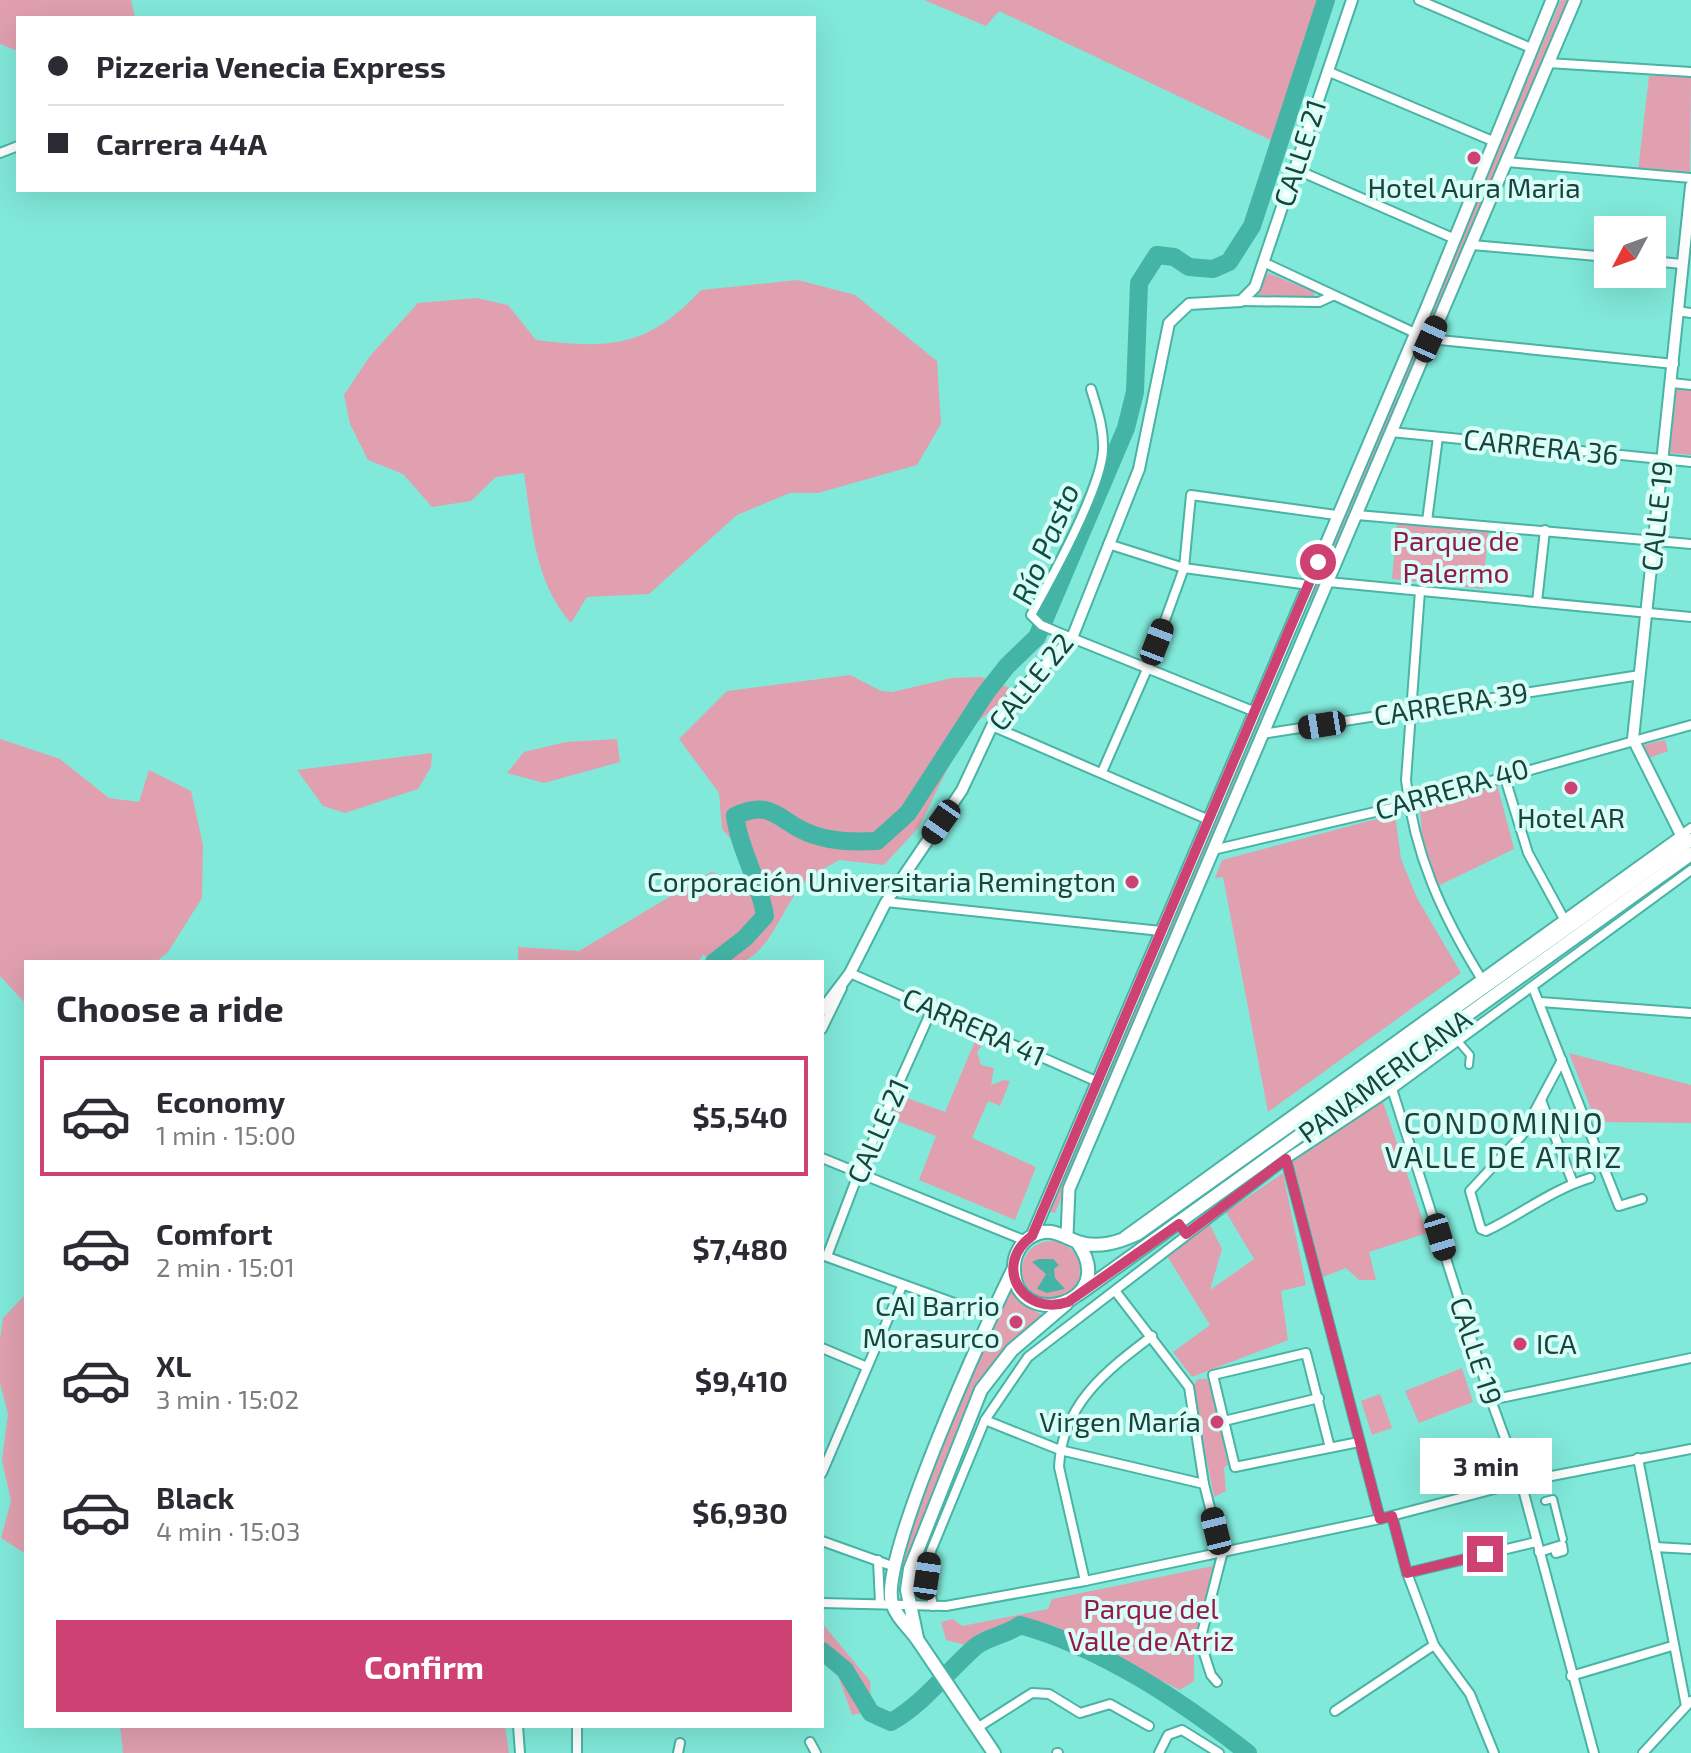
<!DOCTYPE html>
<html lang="en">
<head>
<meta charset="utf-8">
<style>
  :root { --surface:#fff; --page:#f7f7f7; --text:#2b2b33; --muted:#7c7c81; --line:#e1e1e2; --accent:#ce4173 }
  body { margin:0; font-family:"Exo 2",sans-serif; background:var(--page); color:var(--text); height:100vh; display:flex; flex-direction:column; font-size:30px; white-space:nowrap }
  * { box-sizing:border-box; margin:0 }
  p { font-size:26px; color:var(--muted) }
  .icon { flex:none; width:44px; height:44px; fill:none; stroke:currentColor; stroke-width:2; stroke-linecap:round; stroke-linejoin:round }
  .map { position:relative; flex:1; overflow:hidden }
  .drawer { position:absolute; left:24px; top:960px; width:800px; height:768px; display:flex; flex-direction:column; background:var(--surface); border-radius:0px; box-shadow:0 8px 32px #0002 }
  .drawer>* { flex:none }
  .guide { position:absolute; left:16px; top:16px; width:800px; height:176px; border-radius:0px; box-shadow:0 8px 32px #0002; display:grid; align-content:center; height:176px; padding:0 32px; background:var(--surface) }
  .needle { width:52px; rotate:229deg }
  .tools { position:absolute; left:1594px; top:216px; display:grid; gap:16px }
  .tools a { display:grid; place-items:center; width:72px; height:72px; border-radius:0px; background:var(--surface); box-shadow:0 8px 32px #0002; font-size:40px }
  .end { position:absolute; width:36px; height:36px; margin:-18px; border:10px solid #ce4173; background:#fff; box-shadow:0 0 0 4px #fff }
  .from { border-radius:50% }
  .bubble { position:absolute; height:56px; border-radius:0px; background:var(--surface); box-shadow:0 8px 32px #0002; font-size:26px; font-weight:700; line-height:56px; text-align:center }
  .car { position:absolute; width:24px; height:48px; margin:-24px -12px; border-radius:10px; box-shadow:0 0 6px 2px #0007; background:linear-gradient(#222 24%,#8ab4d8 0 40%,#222 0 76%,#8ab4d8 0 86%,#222 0) }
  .guide b { display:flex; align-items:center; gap:28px; height:76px; font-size:30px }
  .guide b+b { border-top:2px solid var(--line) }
  .guide i { width:20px; height:20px; background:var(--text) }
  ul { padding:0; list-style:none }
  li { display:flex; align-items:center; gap:24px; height:120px; margin:0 16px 12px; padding:0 16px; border:4px solid transparent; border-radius:0px }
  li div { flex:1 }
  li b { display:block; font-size:30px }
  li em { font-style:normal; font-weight:700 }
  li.on { border-color:var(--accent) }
  li>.icon { width:72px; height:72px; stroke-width:1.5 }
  h2 { padding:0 32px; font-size:36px; line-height:96px }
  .button { display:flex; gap:16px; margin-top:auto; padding:16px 32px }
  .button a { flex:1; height:92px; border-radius:0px; background:var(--accent); color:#fff; font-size:32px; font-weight:700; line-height:92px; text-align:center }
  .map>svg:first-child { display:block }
  .green { fill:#e1a0af }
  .water { fill:#44b4a6 }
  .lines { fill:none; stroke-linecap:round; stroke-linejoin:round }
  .river { stroke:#44b4a6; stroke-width:18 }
  .pedestrian-casing { stroke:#49b4a6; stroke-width:10 }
  .minor-casing { stroke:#49b4a6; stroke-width:12 }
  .tertiary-casing { stroke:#49b4a6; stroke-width:14 }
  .secondary-casing { stroke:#49b4a6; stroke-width:15 }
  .primary-casing { stroke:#49b4a6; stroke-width:16 }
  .pedestrian { stroke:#fff; stroke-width:6 }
  .minor { stroke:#fff; stroke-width:8 }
  .tertiary { stroke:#fff; stroke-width:10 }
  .secondary { stroke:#fff; stroke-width:11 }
  .primary { stroke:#fff; stroke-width:12 }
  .route { stroke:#ce4173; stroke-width:10 }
  .poi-dot { fill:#ce4173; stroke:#d8fef7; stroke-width:3 }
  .labels { text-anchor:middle; stroke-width:8; stroke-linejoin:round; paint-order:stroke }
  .street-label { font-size:28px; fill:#18443e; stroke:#d8fef7 }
  .poi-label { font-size:28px; fill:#18443e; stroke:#d8fef7; text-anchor:end }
  .park-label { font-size:28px; fill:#94194b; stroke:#d8fef7 }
  .water-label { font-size:30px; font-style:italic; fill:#0d4f47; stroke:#d8fef7 }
  .neighbourhood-label { font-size:30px; letter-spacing:2px; fill:#18443e; stroke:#d8fef7 }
</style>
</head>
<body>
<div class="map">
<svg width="1691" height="1753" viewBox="0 0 1691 1753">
  <rect width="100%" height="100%" fill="#81e9da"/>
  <g class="green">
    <polygon points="0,0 131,0 135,18 18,18 18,51 0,44"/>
    <polygon points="924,0 1326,0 1277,143 999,11 986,26"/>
    <polygon points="1561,0 1571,0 1407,388 1399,385"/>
    <polygon points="1649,76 1691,76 1690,174 1638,171"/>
    <polygon points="1268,273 1314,292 1314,297 1253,295"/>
    <path d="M798,280L855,295L937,361L941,424L917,465L818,493H790L737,515L649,594L587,597L571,623C534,581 532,527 524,473L496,477L471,501L432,507L403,474L368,460L350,424L344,395L370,356L418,303L476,298L508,305L536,340C610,349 647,348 701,290Z"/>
    <polygon points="1676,389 1691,391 1691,455 1670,453"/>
    <polygon points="1389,394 1398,398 1310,603 1299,599"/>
    <polygon points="1397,524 1488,532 1483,589 1392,579"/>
    <polygon points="1298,603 1307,607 1055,1213 1046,1211"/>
    <path d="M850,675L881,691L892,692L952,678L981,677L1010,688L1000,703L966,731L919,827L884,865L839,860C828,867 811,874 802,885C775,917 761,988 703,955L698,962H518V947L579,951L711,872L741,881L753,865L722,829L719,793L679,739L727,691Z"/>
    <polygon points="0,739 60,759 109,798 139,802 149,770 191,791 203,845 202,898 168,952 156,962 26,962 26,1004 0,976"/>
    <polygon points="617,739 620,762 544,783 507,773 524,752 566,742"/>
    <polygon points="1665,740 1668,751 1649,758 1644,745"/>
    <polygon points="432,753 431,767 418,789 345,813 323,806 297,770"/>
    <polygon points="1497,784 1514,849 1438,886 1422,835 1420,809"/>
    <polygon points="1395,814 1401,859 1417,898 1461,973 1268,1112 1223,877 1215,878 1222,860"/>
    <polygon points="978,1034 994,1039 985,1041 977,1052 981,1065 994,1068 991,1085 1004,1080 1010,1081 1000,1106 988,1101 972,1138 1036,1167 1015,1220 919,1180 936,1136 887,1117 896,1094 945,1112"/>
    <polygon points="1569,1053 1691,1085 1691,1123 1596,1122"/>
    <polygon points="1382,1099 1427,1233 1369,1252 1376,1280 1359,1280 1346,1268 1323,1277 1293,1162"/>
    <polygon points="1283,1173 1306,1285 1281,1291 1288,1340 1192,1377 1173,1352 1210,1325 1167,1256 1209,1223 1222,1249 1210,1290 1254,1259 1226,1212"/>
    <circle cx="1051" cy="1270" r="29"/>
    <polygon points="1011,1286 1017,1301 1044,1316 1014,1341 979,1383 900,1582 903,1552 923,1490"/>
    <polygon points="26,1294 26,1554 1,1538 11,1501 2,1460 8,1414 0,1383 0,1340 3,1318"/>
    <polygon points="1462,1368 1473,1402 1419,1423 1405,1391"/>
    <polygon points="1198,1379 1210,1379 1228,1465 1224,1467 1226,1491 1214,1497 1192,1388"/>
    <polygon points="1380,1394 1392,1428 1372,1435 1361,1401"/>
    <path d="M1213,1566L1194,1642V1681L1180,1690L1054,1626L1018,1618C1002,1627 978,1633 965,1645L946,1640L941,1622L953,1619L962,1626L1048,1609L1052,1599Z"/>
    <polygon points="822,1623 870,1681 871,1702 862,1713 852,1715 837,1673 822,1659"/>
    <polygon points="120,1726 505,1726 509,1753 123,1753"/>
  </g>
  <polygon class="water" points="1039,1259 1053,1259 1059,1265 1054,1269 1055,1278 1065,1289 1047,1293 1037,1289 1046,1274 1032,1262"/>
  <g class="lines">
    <g class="river">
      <path d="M714,962L745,938L765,916C760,881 740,852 735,816C775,797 780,825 814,835C835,842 855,842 877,841L908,813L985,694L1007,666L1037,637L1126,428L1135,392L1139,283L1157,255L1174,257L1189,267L1213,269L1229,262L1252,226L1326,0"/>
      <path d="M822,1651L845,1670L871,1713L891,1722C924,1703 947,1672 975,1647C986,1637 1007,1635 1020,1625C1103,1648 1181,1701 1248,1753"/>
    </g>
    <defs>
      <g id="pedestrian">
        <polyline points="1458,1041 1470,1055 1469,1065"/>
        <polyline points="1545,1501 1553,1499 1563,1539"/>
      </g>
      <g id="minor">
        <polyline points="1419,0 1531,48"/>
        <polyline points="1548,63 1691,72"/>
        <polyline points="1327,71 1495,142"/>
        <polyline points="0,153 18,146"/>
        <polyline points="1507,162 1691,178"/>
        <polyline points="1295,169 1455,239"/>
        <polyline points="1472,245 1608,257"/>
        <polyline points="1652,261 1682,264"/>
        <polyline points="1263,262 1415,333"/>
        <polyline points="1241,301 1319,302 1332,296"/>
        <polyline points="1677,311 1691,313"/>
        <polyline points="1430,339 1674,364"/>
        <polyline points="1672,383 1691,385"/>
        <path d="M1091,389C1097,409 1104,428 1103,450C1101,489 1051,579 1031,615L1041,625L1062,634L1253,711"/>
        <polyline points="1391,432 1691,462"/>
        <polyline points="1357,515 1691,544"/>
        <polyline points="1427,521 1438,437"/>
        <polyline points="1108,544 1184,568 1309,585"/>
        <polyline points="1328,582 1691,617"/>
        <path d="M1420,591L1406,780C1414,854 1442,915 1481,978"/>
        <polyline points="1537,602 1545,530"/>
        <polyline points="992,726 1209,820"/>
        <polyline points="1262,734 1640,675"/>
        <polyline points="1102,772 1148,667 1184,568 1191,495 1336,515"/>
        <polyline points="1504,775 1528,853 1564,919"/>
        <polyline points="1213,850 1409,804 1691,725"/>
        <polyline points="886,902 1161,931"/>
        <polyline points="848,976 850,973 1098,1082"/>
        <polyline points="1533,988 1619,1206 1642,1199"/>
        <polyline points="1540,1002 1691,1013"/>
        <polyline points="822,1029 842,988"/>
        <path d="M1562,1060L1522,1135L1470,1191L1481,1229L1486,1231C1522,1214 1551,1190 1590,1178"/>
        <polyline points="1392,1089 1491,1400 1521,1482 1594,1753"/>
        <polyline points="1541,1100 1573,1183"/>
        <polyline points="822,1158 1026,1241"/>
        <polyline points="1286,1159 1380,1519"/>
        <polyline points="1124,1236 1691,828"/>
        <polyline points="822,1255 990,1316"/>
        <polyline points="827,1256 859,1172 933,1007"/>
        <polyline points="1116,1292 1189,1387 1204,1484 1222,1555 1200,1641 1211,1675 1217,1682"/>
        <polyline points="822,1348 867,1367"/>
        <polyline points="1491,1400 1691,1358"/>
        <polyline points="985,1420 1060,1450 1204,1484"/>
        <polyline points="1224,1421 1319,1398"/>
        <polyline points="1330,1448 1306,1353 1213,1375 1235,1467 1359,1442"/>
        <polyline points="1638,1458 1686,1706"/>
        <polyline points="822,1473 902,1286"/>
        <polyline points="1392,1516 1407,1573 1434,1645 1470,1694 1494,1753"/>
        <polyline points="822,1541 892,1566"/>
        <polyline points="1655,1547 1691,1549"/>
        <polyline points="1539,1552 1562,1545 1563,1551 1556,1553"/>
        <polyline points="878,1560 880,1603"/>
        <polyline points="1407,1573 1536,1542"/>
        <path d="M1085,1581L1059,1467C1062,1404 1106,1371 1152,1336"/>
        <polyline points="822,1603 946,1606 1085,1581 1380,1519 1521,1482 1691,1449"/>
        <polyline points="933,1606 927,1576 931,1551 985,1420 1028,1357 1286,1159 1392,1089 1691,870"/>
        <polyline points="1571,1676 1672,1646"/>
        <polyline points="1335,1711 1434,1645"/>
        <polyline points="518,1726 520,1753"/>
        <polyline points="577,1726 577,1753"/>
        <polyline points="977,1728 1032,1693 1049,1694 1080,1713 1110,1704 1149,1726"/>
        <polyline points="810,1742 816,1753"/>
        <polyline points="678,1753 680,1743"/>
        <polyline points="1057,1753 1058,1753"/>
        <polyline points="1159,1753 1168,1735 1182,1730 1219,1753"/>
        <polyline points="1643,1753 1691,1701"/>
      </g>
      <g id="tertiary">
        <polyline points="1681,835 1633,739 1691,186"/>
        <polyline points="822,1010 850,973 886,902 962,790 992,726 1011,700 1072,638 1139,469 1169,323 1189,304 1241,301 1255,287 1352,0"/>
      </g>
      <g id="secondary">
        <polyline points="1067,1235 1069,1189 1575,0"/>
        <polyline points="1032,1236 1427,307 1552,0"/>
      </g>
      <g id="primary">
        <path d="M1077,1242C1123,1305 1012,1333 1014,1267C1014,1255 1021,1242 1032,1236C1051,1226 1061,1236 1078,1242C1098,1249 1119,1242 1137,1234L1691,840"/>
        <polyline points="1079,1294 1691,854"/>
        <polyline points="917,1638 907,1590 910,1569 981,1390 1012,1350 1066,1304"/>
        <path d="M994,1753C969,1716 944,1679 919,1642C910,1628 897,1619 892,1603C878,1560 989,1318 1014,1268"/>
      </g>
    </defs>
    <use href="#pedestrian" class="pedestrian-casing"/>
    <use href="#minor" class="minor-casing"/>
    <use href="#tertiary" class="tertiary-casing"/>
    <use href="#secondary" class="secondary-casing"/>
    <use href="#primary" class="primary-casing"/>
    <use href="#pedestrian" class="pedestrian"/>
    <use href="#minor" class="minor"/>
    <use href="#tertiary" class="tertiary"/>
    <use href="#secondary" class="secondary"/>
    <use href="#primary" class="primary"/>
  </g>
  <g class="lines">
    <path class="route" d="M1318,562L1032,1236C992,1265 1022,1317 1068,1302L1179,1224L1186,1234L1286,1159L1380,1519L1392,1516L1407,1573L1485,1554"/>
  </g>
  <g class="poi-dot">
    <circle cx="1474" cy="158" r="8"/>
    <circle cx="1571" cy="788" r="8"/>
    <circle cx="1132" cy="882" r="8"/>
    <circle cx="1016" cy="1322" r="8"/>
    <circle cx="1520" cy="1344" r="8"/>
    <circle cx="1217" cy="1422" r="8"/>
  </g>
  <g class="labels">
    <g class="street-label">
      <text transform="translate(1300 153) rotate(-72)" y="10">CALLE 21</text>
      <text transform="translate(1541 447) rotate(6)" y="10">CARRERA 36</text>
      <text transform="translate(1657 516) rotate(-84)" y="10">CALLE 19</text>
      <text transform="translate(1031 682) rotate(-51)" y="10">CALLE 22</text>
      <text transform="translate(1451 704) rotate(-9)" y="10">CARRERA 39</text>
      <text transform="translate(1452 789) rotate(-16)" y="10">CARRERA 40</text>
      <text transform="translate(974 1027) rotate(24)" y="10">CARRERA 41</text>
      <text transform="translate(1385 1076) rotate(-36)" y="10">PANAMERICANA</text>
      <text transform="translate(878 1131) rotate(-66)" y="10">CALLE 21</text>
      <text transform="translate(1476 1351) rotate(72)" y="10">CALLE 19</text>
    </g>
    <g class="poi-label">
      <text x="1474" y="198" text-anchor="middle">Hotel Aura Maria</text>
      <text x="1571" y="828" text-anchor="middle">Hotel AR</text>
      <text x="1116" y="892">Corporación Universitaria Remington</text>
      <text x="1000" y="1316">CAI Barrio<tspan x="1000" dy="32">Morasurco</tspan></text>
      <text x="1536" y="1354" text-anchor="start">ICA</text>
      <text x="1201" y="1432">Virgen María</text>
    </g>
    <g class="park-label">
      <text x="1456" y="551">Parque de<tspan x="1456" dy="32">Palermo</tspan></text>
      <text x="1151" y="1619">Parque del<tspan x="1151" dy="32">Valle de Atriz</tspan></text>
    </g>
    <g class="water-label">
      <text transform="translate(1046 544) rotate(-67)" y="10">Río Pasto</text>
    </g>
    <g class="neighbourhood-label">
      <text x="1504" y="1134">CONDOMINIO<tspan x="1504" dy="34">VALLE DE ATRIZ</tspan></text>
    </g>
  </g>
</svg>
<div class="tools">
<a><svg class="needle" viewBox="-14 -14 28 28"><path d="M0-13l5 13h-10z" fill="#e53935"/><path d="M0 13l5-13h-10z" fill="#7c7c81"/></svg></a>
</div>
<i class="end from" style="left:1318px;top:562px"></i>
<i class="end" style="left:1485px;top:1554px"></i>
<div class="bubble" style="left:1420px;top:1438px;width:132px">3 min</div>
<i class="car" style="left:1430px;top:339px;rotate:24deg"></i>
<i class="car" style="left:1157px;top:642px;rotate:21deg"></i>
<i class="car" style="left:1322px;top:725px;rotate:261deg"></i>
<i class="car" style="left:941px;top:822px;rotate:215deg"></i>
<i class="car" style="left:1440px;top:1237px;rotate:163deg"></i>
<i class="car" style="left:1216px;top:1531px;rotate:346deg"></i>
<i class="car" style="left:927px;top:1576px;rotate:8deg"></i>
<div class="guide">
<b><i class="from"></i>Pizzeria Venecia Express</b>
<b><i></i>Carrera 44A</b>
</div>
<section class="drawer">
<h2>Choose a ride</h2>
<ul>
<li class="on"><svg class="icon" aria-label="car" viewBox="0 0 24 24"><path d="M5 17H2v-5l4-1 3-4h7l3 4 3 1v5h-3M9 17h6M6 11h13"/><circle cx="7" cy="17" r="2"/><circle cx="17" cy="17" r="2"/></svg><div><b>Economy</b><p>1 min · 15:00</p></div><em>$5,540</em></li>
<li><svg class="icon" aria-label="car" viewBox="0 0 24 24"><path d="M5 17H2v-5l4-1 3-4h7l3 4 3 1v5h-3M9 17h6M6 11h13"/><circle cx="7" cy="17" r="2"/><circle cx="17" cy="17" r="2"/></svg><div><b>Comfort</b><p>2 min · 15:01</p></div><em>$7,480</em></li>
<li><svg class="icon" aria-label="car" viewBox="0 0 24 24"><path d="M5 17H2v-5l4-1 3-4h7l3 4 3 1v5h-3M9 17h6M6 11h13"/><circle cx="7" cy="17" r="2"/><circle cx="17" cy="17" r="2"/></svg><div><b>XL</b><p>3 min · 15:02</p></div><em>$9,410</em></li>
<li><svg class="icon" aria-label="car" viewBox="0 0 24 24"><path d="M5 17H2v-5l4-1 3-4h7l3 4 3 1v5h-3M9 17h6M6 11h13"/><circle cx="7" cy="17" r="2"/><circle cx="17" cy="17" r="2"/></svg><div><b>Black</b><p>4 min · 15:03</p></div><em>$6,930</em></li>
</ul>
<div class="button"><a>Confirm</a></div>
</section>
</div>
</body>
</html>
